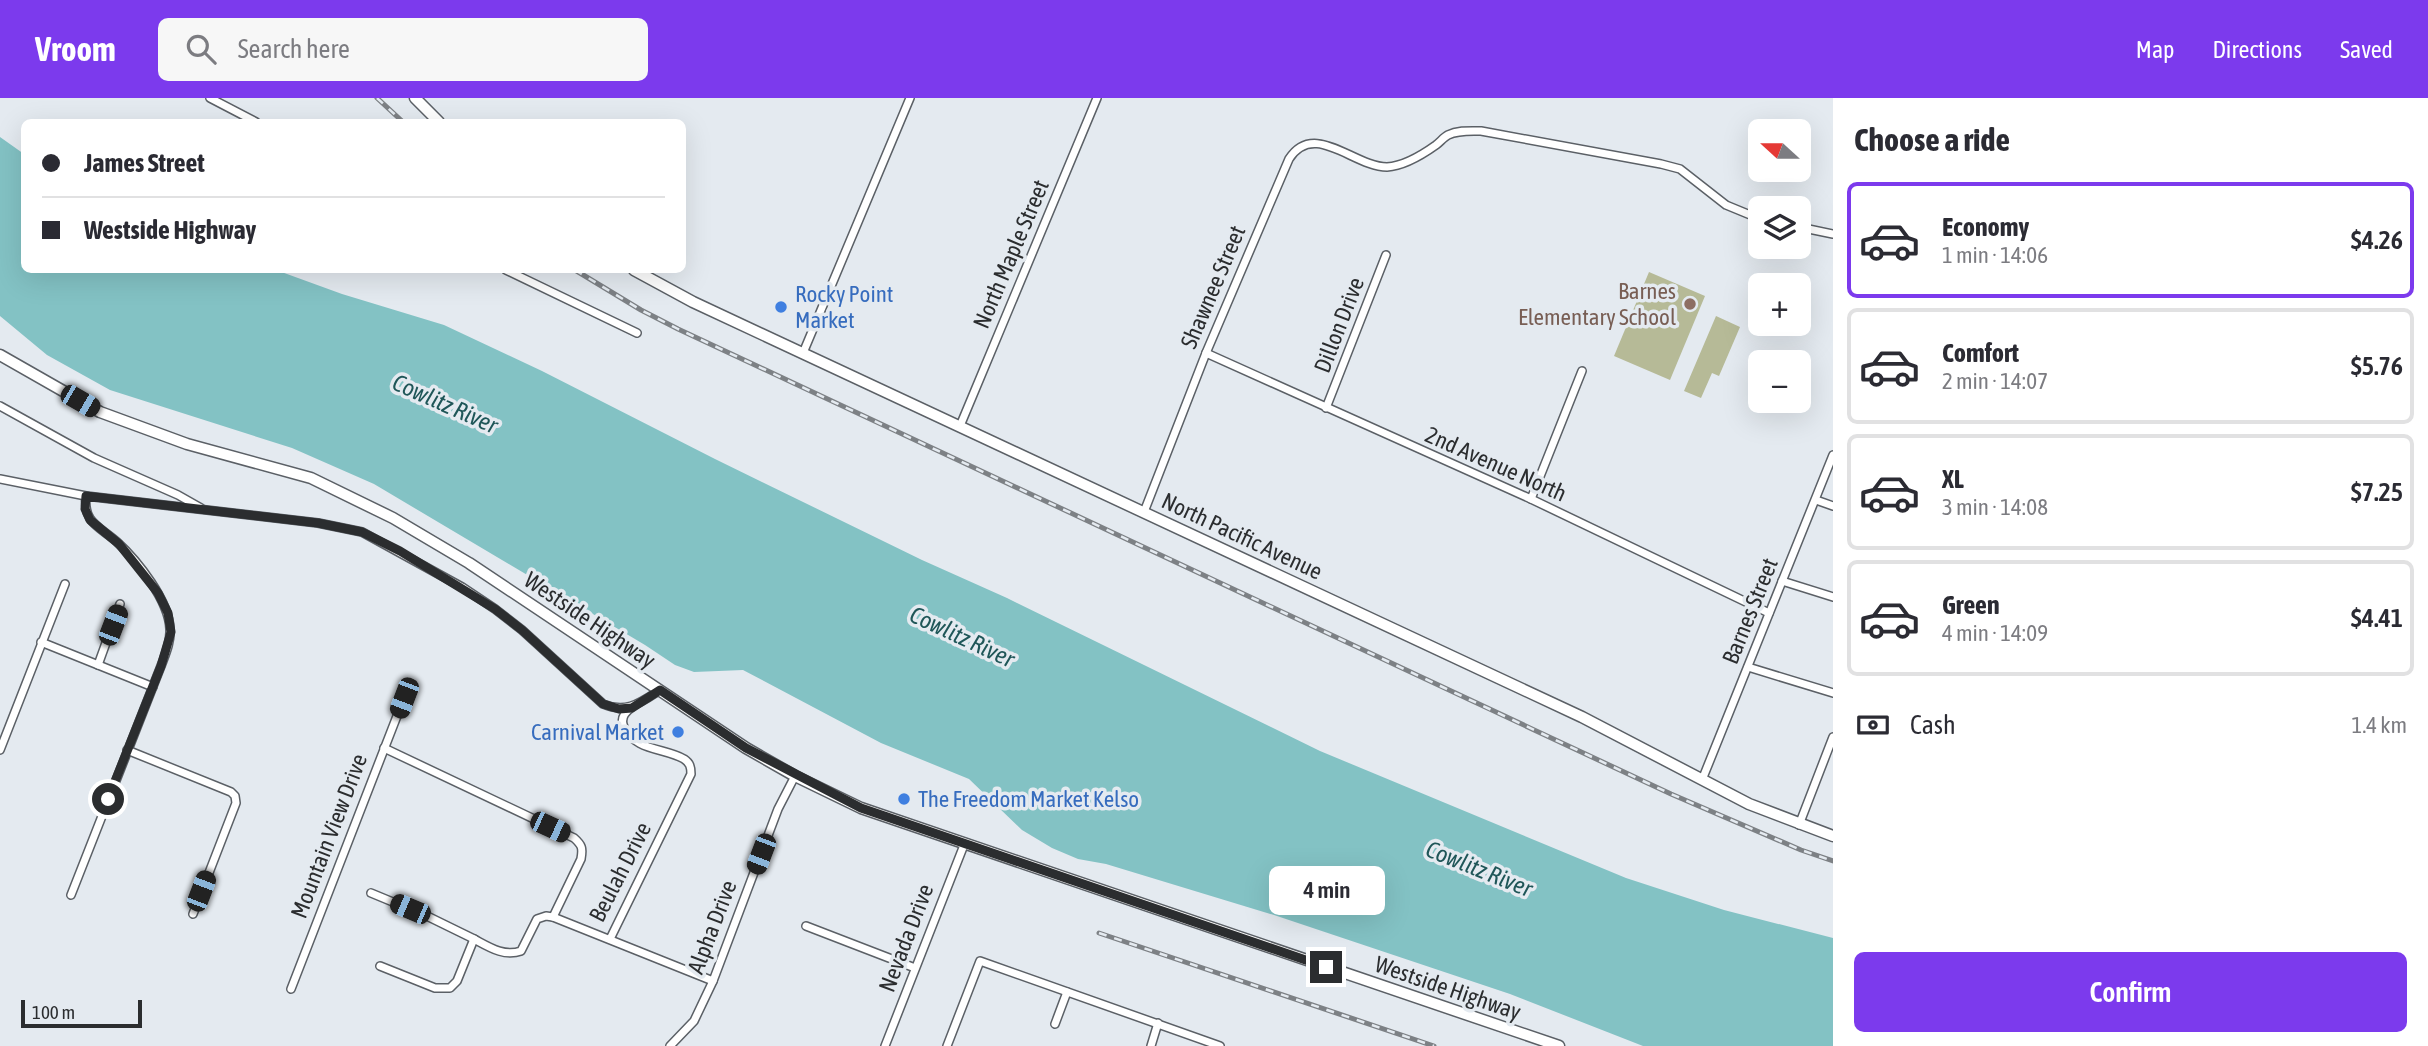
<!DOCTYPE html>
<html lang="en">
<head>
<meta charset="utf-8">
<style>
  :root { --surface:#fff; --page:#f7f7f7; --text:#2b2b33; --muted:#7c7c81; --line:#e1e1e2; --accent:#7c3aed }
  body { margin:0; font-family:"Asap Condensed",sans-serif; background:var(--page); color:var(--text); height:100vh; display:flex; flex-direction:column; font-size:26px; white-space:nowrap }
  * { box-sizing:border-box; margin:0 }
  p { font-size:23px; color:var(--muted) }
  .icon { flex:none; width:38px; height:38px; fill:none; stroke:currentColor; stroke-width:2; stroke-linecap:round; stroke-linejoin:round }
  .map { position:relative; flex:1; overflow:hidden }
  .drawer { display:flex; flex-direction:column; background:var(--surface); width:595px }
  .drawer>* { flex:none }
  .hud { position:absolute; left:21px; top:21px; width:665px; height:154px; border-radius:10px; box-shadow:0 7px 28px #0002; display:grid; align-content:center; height:154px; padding:0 21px; background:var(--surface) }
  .needle { width:46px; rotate:291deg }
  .tools { position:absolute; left:1748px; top:21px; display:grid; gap:14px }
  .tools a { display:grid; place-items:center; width:63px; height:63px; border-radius:10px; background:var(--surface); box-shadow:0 7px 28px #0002; font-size:35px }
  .scale { position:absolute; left:21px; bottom:18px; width:121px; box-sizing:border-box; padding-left:7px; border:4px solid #2b2d2f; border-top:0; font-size:19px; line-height:24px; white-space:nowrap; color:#2b2d2f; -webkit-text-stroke:5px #e4eaf0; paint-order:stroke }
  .end { position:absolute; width:32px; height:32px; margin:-16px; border:9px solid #2b2d2f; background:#fff; box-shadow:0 0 0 4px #fff }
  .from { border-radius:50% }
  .bubble { position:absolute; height:49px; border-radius:10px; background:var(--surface); box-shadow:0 7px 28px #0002; font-size:23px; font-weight:600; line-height:49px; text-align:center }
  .car { position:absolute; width:21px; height:42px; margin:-21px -10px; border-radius:9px; box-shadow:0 0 5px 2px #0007; background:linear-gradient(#222 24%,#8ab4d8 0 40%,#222 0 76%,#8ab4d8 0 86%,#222 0) }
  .hud b { display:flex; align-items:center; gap:24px; height:66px; font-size:26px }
  .hud b+b { border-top:2px solid var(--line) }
  .hud i { width:18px; height:18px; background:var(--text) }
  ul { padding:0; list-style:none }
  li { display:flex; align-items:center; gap:21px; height:116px; margin:0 14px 10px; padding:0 7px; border:4px solid var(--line); border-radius:10px }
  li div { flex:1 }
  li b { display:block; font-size:26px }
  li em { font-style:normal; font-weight:600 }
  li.active { border-color:var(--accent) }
  li>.icon { width:63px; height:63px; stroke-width:1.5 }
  h2 { padding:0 21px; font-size:32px; line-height:84px }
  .pay { display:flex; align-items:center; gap:18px; height:77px; padding:0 21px; font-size:26px }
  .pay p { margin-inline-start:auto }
  .action { display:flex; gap:14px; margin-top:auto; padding:14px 21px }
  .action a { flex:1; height:80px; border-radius:10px; background:var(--accent); color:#fff; font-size:28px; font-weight:600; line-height:80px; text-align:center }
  header { display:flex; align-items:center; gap:42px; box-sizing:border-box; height:98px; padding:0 35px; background:var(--accent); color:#fff }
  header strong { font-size:33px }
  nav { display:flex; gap:38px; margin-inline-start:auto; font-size:24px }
  .search { width:490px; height:63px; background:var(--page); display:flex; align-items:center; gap:18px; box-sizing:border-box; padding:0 24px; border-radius:10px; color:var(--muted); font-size:26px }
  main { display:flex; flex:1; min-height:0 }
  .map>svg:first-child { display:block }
  .green { fill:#b6ba97 }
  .water { fill:#83c2c4 }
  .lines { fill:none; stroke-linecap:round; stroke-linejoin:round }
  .street-casing { stroke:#5b6066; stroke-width:10 }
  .secondary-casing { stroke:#5b6066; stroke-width:13 }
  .street { stroke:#fff; stroke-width:7 }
  .secondary { stroke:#fff; stroke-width:10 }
  .rail-casing { stroke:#7d8185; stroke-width:5 }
  .rail { stroke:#e4eaf0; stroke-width:2.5; stroke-dasharray:8; stroke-linecap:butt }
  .route { stroke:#2b2d2f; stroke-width:9 }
  .education-dot { fill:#8d6e63; stroke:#e4eaf0; stroke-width:2.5 }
  .shop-dot { fill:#3f7fe0; stroke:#e4eaf0; stroke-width:2.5 }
  .labels { text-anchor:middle; stroke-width:7; stroke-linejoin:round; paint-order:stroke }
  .street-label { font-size:23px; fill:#2b2d2f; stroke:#e4eaf0 }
  .education-label { font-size:23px; fill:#785e54; stroke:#e4eaf0; text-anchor:end }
  .shop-label { font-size:23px; fill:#366cbe; stroke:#e4eaf0; text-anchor:start }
  .water-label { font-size:24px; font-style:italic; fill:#1f5658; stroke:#e4eaf0 }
</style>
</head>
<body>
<header>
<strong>Vroom</strong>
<div class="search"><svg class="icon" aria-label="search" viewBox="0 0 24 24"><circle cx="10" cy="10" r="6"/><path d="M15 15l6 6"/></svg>Search here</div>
<nav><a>Map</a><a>Directions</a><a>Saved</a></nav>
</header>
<main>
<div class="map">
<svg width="1833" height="948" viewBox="0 0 1833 948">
  <rect width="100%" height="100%" fill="#e4eaf0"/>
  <g class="green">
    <polygon points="1649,174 1705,198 1670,282 1614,258"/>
    <polygon points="1716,218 1740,229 1719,278 1712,275 1701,300 1684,293"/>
  </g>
  <polygon class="water" points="0,39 24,56 24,172 276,172 342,196 444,227 542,273 715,361 922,462 1007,500 1320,653 1626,780 1724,812 1833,840 1833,948 1643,948 1510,896 1274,817 1106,766 1078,761 1052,750 1022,732 969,681 881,645 743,572 694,574 675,567 645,547 374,386 292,350 110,292 47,257 0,218"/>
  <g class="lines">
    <defs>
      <g id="street">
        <polyline points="210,0 256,24"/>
        <polyline points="1799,129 1833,136"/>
        <polyline points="506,172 637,235"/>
        <polyline points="803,255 910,0"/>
        <polyline points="1206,255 1531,401 1769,515"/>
        <polyline points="0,308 94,360 178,397 201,410"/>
        <polyline points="1326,310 1386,157"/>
        <polyline points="960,328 1097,0"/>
        <path d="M0,381L86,398L318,425L362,434L462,489L495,511L522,532L603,606C626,616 640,605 660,592"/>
        <polyline points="1531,401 1582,273"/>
        <polyline points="1816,402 1833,408"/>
        <path d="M1144,414L1206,255L1289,61C1314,22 1354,69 1387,69C1404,68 1422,57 1436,47C1440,44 1444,39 1448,37C1458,32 1470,33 1481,33L1661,66L1680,71L1726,107L1760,121"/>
        <polyline points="1782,483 1833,499"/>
        <polyline points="41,544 153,589"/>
        <polyline points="98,567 120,506"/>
        <polyline points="1748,569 1833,595"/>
        <path d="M384,650L574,740C582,747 583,750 581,761L553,819"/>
        <polyline points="0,652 65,486"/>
        <polyline points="127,652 231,694 235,698 236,705 193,816"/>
        <polyline points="1702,682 1833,357"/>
        <polyline points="1799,727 1833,639"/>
        <polyline points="371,795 429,819 474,841"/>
        <path d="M71,797L161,568C165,557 171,544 170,531C169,503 138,463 117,444C99,428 83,425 86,398"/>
        <polyline points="806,828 915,870"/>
        <path d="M610,841L691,676C691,669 690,665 684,661C665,650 635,653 624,629C620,621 624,615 631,610"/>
        <path d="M380,868L435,890H450L457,883L474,841C489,849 504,859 521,853L537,821L546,818L553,819L713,883"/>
        <polyline points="291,891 404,600"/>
        <polyline points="1055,926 1067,894"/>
        <polyline points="670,948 694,923 713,883 778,711 795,678"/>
        <polyline points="885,948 964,747"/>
        <polyline points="947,948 980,863 1220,948"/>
        <polyline points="1151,948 1158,925"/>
      </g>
      <g id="secondary">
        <polyline points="415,0 439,24"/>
        <polyline points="634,172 693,204 1582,619 1749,706 1833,738"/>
        <polyline points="0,257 100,314 187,346 311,380 393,420 469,465 746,650 795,678 861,710 1559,948"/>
      </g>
    </defs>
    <use href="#street" class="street-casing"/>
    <use href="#secondary" class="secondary-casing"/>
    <use href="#street" class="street"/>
    <use href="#secondary" class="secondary"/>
    <defs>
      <g id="rail">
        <polyline points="377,0 403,24"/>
        <polyline points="575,172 641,212 678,231 1671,696 1801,752 1833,763"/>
        <polyline points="1099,835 1434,948"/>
      </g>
    </defs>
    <use href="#rail" class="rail-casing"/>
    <use href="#rail" class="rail"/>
  </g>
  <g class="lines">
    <polyline class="route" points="108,701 161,568 171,534 168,515 158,495 119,446 90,422 85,411 86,398 318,425 362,434 400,453 495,511 522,532 603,606 619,611 632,610 660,592 746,650 861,710 1326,869"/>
  </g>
  <circle class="education-dot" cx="1690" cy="206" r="7"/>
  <g class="shop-dot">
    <circle cx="781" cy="209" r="7"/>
    <circle cx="678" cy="634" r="7"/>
    <circle cx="904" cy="701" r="7"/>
  </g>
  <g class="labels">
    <g class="street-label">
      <text transform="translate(1011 156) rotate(-67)" y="8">North Maple Street</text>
      <text transform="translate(1213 189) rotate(-67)" y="8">Shawnee Street</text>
      <text transform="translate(1339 227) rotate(-69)" y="8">Dillon Drive</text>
      <text transform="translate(1496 366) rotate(24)" y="8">2nd Avenue North</text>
      <text transform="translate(1242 438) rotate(25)" y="8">North Pacific Avenue</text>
      <text transform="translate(1750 513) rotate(-68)" y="8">Barnes Street</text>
      <text transform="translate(590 522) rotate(34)" y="8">Westside Highway</text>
      <text transform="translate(329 738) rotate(-69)" y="8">Mountain View Drive</text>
      <text transform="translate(620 774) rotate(-63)" y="8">Beulah Drive</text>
      <text transform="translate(712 829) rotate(-69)" y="8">Alpha Drive</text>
      <text transform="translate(906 840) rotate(-69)" y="8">Nevada Drive</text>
      <text transform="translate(1448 890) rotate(19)" y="8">Westside Highway</text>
    </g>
    <g class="education-label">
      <text x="1676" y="201">Barnes<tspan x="1676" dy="26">Elementary School</tspan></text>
    </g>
    <g class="shop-label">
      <text x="795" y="204">Rocky Point<tspan x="795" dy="26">Market</tspan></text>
      <text x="664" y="642" text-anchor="end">Carnival Market</text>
      <text x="918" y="709">The Freedom Market Kelso</text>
    </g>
    <g class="water-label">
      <text transform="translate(445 306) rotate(24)" y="8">Cowlitz River</text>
      <text transform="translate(962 539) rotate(25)" y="8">Cowlitz River</text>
      <text transform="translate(1479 771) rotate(22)" y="8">Cowlitz River</text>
    </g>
  </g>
</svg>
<div class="tools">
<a><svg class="needle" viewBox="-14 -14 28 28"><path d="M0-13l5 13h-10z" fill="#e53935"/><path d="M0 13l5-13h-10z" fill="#7c7c81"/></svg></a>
<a><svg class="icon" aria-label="layers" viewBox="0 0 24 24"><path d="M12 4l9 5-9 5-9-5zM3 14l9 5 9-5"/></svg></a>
<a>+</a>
<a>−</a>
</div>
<div class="scale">100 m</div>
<i class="end from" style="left:108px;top:701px"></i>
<i class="end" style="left:1326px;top:869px"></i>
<div class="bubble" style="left:1269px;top:768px;width:116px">4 min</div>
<i class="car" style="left:80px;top:303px;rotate:120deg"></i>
<i class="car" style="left:113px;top:527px;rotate:21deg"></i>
<i class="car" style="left:404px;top:600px;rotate:201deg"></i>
<i class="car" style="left:550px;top:729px;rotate:115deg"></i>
<i class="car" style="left:761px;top:756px;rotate:201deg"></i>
<i class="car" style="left:201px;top:793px;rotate:21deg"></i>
<i class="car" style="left:410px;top:811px;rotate:293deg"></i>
<div class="hud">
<b><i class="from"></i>James Street</b>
<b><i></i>Westside Highway</b>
</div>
</div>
<section class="drawer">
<h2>Choose a ride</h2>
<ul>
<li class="active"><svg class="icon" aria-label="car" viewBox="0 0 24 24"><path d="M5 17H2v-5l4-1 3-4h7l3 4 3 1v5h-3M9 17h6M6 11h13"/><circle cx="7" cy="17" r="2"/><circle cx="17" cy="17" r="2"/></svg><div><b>Economy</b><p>1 min · 14:06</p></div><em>$4.26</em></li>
<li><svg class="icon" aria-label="car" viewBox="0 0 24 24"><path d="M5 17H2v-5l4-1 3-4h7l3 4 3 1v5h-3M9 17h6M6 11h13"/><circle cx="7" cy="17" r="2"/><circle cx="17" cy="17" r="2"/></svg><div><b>Comfort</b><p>2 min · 14:07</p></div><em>$5.76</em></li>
<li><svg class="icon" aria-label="car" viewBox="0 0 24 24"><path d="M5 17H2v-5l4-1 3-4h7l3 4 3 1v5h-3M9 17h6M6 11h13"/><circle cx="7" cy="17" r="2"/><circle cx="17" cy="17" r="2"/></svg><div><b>XL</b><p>3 min · 14:08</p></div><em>$7.25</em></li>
<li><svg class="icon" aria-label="car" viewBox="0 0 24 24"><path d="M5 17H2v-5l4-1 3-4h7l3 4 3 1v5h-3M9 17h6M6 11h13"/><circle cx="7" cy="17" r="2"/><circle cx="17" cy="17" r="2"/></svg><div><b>Green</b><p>4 min · 14:09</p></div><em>$4.41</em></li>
</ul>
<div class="pay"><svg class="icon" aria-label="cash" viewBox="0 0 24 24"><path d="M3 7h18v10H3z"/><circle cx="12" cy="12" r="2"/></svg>Cash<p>1.4 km</p></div>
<div class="action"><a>Confirm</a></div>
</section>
</main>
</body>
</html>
